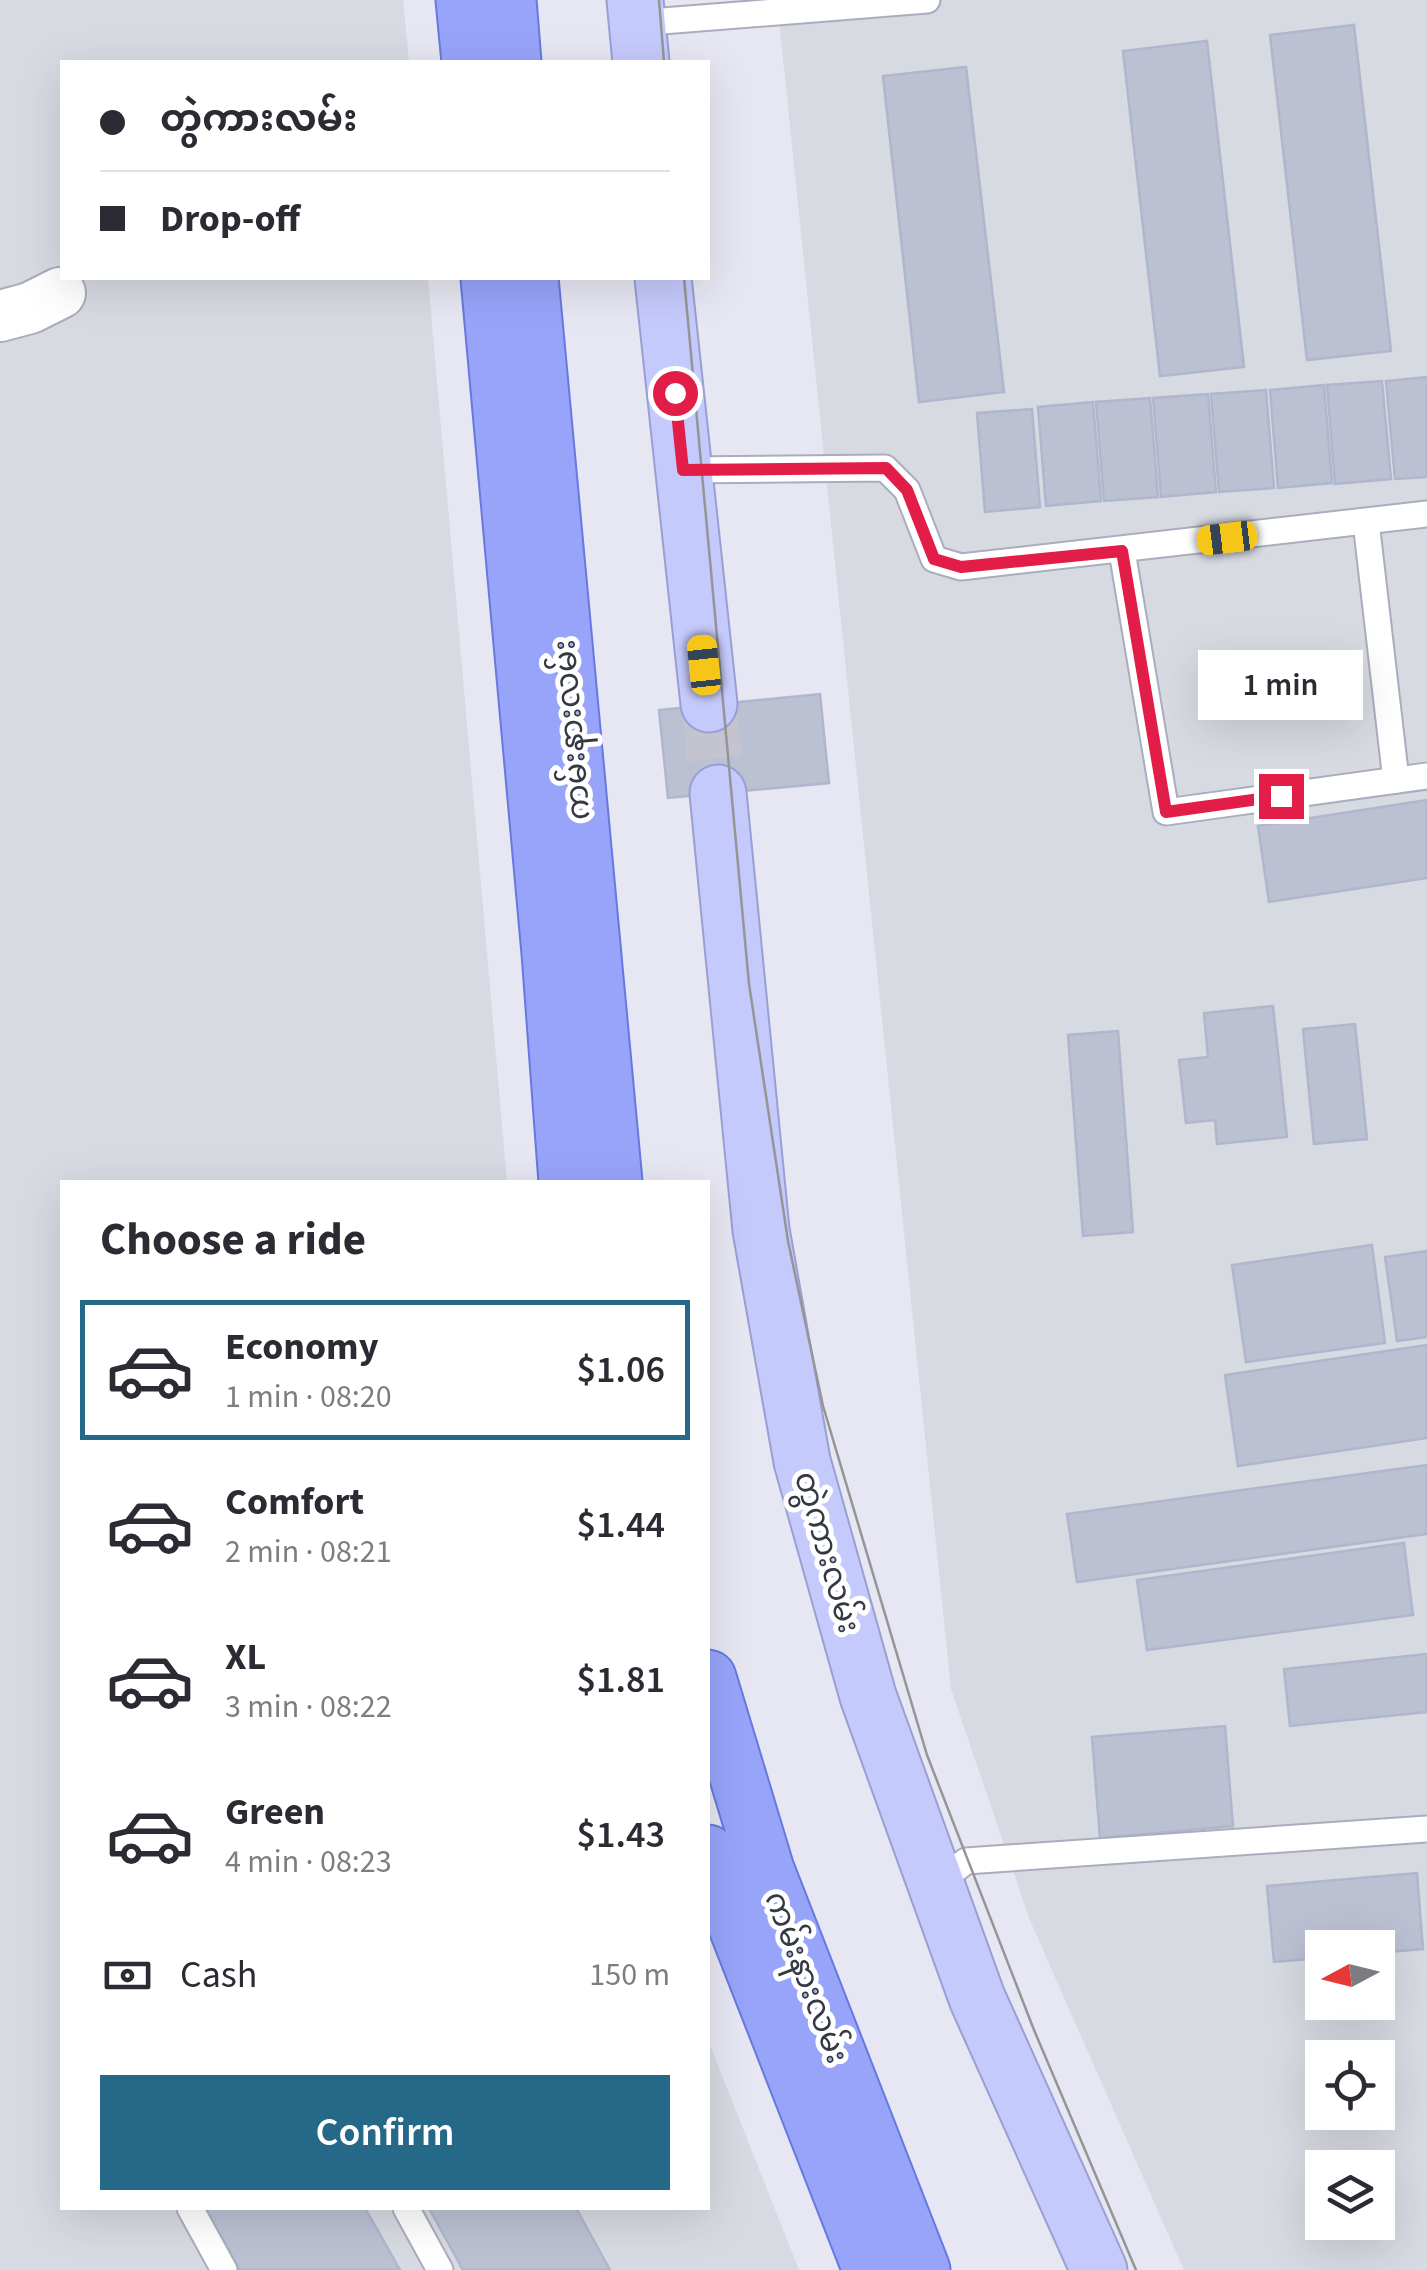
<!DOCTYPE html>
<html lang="en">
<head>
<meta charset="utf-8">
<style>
  :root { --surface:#fff; --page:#f2f2f3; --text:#2b2b33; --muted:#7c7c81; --line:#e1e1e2; --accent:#256888 }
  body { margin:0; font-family:"Source Sans 3","Noto Sans Myanmar",sans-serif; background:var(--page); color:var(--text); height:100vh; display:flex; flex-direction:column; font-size:38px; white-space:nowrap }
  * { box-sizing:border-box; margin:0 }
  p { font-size:32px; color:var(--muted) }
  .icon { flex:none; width:55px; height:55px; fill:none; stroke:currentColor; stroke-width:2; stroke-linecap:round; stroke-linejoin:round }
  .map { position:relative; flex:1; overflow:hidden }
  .details { position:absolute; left:60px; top:1180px; width:650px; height:1030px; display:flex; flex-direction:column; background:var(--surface); border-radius:0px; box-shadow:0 10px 40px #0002 }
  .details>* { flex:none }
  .banner { position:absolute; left:60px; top:60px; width:650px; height:220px; border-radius:0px; box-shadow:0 10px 40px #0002; display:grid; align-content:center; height:220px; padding:0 40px; background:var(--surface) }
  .needle { width:65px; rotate:263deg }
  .fabs { position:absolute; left:1305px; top:1930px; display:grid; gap:20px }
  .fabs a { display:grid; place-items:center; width:90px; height:90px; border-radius:0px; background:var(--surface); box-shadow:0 10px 40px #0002; font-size:50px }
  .end { position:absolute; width:45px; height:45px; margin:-22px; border:12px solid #e11d48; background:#fff; box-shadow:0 0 0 5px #fff }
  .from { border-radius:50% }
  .bubble { position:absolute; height:70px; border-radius:0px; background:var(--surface); box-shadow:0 10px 40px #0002; font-size:32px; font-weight:600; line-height:70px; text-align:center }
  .car { position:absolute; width:30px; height:60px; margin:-30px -15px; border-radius:12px; box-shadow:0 0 8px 2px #0007; background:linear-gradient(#f5c518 24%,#345 0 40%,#f5c518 0 76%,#345 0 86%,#f5c518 0) }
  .banner b { display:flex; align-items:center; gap:35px; height:95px; font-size:38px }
  .banner b+b { border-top:2px solid var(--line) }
  .banner i { width:25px; height:25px; background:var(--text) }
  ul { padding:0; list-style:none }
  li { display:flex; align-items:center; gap:30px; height:140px; margin:0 20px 15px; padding:0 20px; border:5px solid transparent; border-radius:0px }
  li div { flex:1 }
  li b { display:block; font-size:38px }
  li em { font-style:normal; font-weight:600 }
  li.selected { border-color:var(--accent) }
  li>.icon { width:90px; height:90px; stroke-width:1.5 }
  h2 { padding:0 40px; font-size:45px; line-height:120px }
  .pay { display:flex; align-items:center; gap:25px; height:110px; padding:0 40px; font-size:38px }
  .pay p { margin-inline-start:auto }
  .action { display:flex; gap:20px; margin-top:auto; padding:20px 40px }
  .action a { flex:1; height:115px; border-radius:0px; background:var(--accent); color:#fff; font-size:40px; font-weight:600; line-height:115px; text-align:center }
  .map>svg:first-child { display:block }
  .industrial { fill:#d7dae1; fill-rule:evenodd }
  .building { fill:#bbc1d3; stroke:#afb6ce; stroke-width:2.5 }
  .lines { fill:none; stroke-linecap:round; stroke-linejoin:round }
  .secondary-tunnel { stroke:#c3c4cf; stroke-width:55; stroke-dasharray:55 28; stroke-linecap:butt }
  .lane-casing { stroke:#a9adbd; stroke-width:29 }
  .street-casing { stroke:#a9adbd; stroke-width:54 }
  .secondary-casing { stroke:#999fd3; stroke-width:59 }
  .primary-casing { stroke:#6779df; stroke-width:59 }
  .lane { stroke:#fff; stroke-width:25 }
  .street { stroke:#fff; stroke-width:50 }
  .secondary { stroke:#c5cafc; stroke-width:55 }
  .primary { stroke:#97a4fa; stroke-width:55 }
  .tram { stroke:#959595; stroke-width:2.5 }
  .route { stroke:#e11d48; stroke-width:12 }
  .labels { text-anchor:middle; stroke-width:10; stroke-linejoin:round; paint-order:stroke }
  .street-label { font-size:32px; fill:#353944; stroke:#fff }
</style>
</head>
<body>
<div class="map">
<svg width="1427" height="2270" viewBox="0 0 1427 2270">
  <rect width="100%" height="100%" fill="#e6e7f2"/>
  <g class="industrial">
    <polygon points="0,0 403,0 409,62 62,62 62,278 428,278 507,1182 62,1182 62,2208 708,2208 708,2040 799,2270 0,2270"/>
    <path d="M777,0H1427V2270H1184L1029,1918L951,1689ZM1322,1948H1378V2002H1322ZM1322,2058H1378V2112H1322ZM1322,2168H1378V2222H1322Z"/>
  </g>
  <g class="building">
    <polygon points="1354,25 1391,351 1307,360 1270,35"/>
    <polygon points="1207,41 1244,367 1160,376 1123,51"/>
    <polygon points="966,67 1004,392 919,402 883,76"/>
    <polygon points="1427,377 1427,477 1395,479 1386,381"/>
    <polygon points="1382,381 1391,479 1335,484 1327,385"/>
    <polygon points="1324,385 1332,483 1278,488 1270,390"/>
    <polygon points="1266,390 1274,488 1219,492 1211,394"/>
    <polygon points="1208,394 1216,492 1161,497 1153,398"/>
    <polygon points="1150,398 1158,497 1104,501 1096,402"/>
    <polygon points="1093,402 1101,501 1046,506 1038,407"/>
    <polygon points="1032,409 1040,507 985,512 977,413"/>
    <polygon points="820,694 829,783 668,798 659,710"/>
    <polygon points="1427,800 1427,878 1269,902 1258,826"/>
    <polygon points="1273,1006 1287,1137 1217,1144 1215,1120 1186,1123 1179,1060 1208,1057 1204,1013"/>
    <polygon points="1355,1024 1367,1139 1314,1144 1303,1029"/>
    <polygon points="1118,1031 1133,1232 1083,1236 1068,1035"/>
    <polygon points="1372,1245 1385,1343 1246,1362 1232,1265"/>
    <polygon points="1427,1251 1427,1337 1397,1341 1385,1257"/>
    <polygon points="1427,1345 1427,1438 1238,1466 1225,1375"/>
    <polygon points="1427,1465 1427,1534 1077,1582 1067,1514"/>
    <polygon points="1404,1543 1413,1615 1147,1650 1137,1580"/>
    <polygon points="1427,1654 1427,1712 1290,1726 1284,1669"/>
    <polygon points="1225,1726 1233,1826 1100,1838 1092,1737"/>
    <polygon points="1417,1873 1423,1949 1378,1953 1378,1948 1322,1948 1322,1958 1274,1962 1267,1886"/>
    <polygon points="205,2208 365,2208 400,2270 240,2270"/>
    <polygon points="429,2208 576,2208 610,2270 463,2270"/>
  </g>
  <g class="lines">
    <polyline class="secondary-tunnel" points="709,704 718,793"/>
    <defs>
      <g id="lane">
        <polyline points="637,23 927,0"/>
        <polyline points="683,470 885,468 907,490 934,559 961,567 1427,514"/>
        <polyline points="1366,522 1396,780"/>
        <polyline points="1122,551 1166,812 1427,776"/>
        <polyline points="936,1884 966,1861 1427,1829"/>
        <polyline points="190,2208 224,2270"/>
        <polyline points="406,2208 440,2270"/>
      </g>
      <polyline id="street" points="0,316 30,308 60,293"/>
      <g id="secondary">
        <polyline points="635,0 641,62"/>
        <polyline points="663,278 709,704"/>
        <polyline points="718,793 761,1230 802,1461 868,1696 977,1998 1099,2270"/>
      </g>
      <g id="primary">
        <polyline points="464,0 470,62"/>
        <polyline points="508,0 513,62"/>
        <polyline points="489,278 550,953 567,1182"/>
        <polyline points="530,278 614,1182"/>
        <polyline points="708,1678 766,1870 922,2270"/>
        <polyline points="708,1853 871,2270"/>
      </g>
    </defs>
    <use href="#lane" class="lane-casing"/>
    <use href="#street" class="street-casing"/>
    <use href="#secondary" class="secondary-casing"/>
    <use href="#primary" class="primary-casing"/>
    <use href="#lane" class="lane"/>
    <use href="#street" class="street"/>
    <use href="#secondary" class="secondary"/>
    <use href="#primary" class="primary"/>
    <g class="tram">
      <polyline points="659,0 664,62"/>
      <polyline points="684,278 749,984 788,1241 823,1406 927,1755 1034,2030 1136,2270"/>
    </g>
  </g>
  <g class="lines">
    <polyline class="route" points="675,393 683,470 886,468 907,490 934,559 961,567 1122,551 1166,812 1281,796"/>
  </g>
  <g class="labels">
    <g class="street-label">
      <text transform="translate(571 730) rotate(-95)" y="11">ကမ်းနားလမ်း</text>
      <text transform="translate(828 1552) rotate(74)" y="11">တွဲကားလမ်း</text>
      <text transform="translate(807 1977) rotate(69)" y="11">ကမ်းနားလမ်း</text>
    </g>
  </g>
</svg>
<div class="fabs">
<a><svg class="needle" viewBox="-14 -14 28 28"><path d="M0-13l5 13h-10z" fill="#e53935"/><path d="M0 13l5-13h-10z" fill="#7c7c81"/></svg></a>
<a><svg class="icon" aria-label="locate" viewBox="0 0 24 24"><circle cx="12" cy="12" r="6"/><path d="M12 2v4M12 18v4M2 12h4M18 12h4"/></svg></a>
<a><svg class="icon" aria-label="layers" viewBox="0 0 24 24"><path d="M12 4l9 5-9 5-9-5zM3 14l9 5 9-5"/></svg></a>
</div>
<i class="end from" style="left:675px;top:393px"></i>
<i class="end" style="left:1281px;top:796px"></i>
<div class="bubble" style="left:1198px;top:650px;width:165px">1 min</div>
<i class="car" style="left:1227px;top:538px;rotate:263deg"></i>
<i class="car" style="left:704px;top:665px;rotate:354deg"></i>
<div class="banner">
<b><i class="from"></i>တွဲကားလမ်း</b>
<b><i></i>Drop-off</b>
</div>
<section class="details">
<h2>Choose a ride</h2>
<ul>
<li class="selected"><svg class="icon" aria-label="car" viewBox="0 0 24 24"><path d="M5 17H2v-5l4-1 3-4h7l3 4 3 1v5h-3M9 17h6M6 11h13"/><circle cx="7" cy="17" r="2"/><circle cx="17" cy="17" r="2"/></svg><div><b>Economy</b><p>1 min · 08:20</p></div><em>$1.06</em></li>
<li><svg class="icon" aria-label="car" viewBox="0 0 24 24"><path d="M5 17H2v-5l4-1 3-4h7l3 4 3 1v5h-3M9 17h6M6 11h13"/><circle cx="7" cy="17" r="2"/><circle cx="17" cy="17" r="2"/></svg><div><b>Comfort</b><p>2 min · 08:21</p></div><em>$1.44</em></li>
<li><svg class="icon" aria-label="car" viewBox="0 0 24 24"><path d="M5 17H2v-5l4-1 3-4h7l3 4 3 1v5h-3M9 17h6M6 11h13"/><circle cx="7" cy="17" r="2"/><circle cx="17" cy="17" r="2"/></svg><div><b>XL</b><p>3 min · 08:22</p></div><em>$1.81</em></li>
<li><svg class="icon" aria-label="car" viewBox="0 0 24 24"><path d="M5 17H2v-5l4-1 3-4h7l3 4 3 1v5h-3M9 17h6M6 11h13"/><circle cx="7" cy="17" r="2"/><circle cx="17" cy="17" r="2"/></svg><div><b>Green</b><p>4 min · 08:23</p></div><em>$1.43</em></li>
</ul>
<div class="pay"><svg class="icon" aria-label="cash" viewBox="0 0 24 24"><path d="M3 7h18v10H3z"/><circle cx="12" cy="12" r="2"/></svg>Cash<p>150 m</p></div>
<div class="action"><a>Confirm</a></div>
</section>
</div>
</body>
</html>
